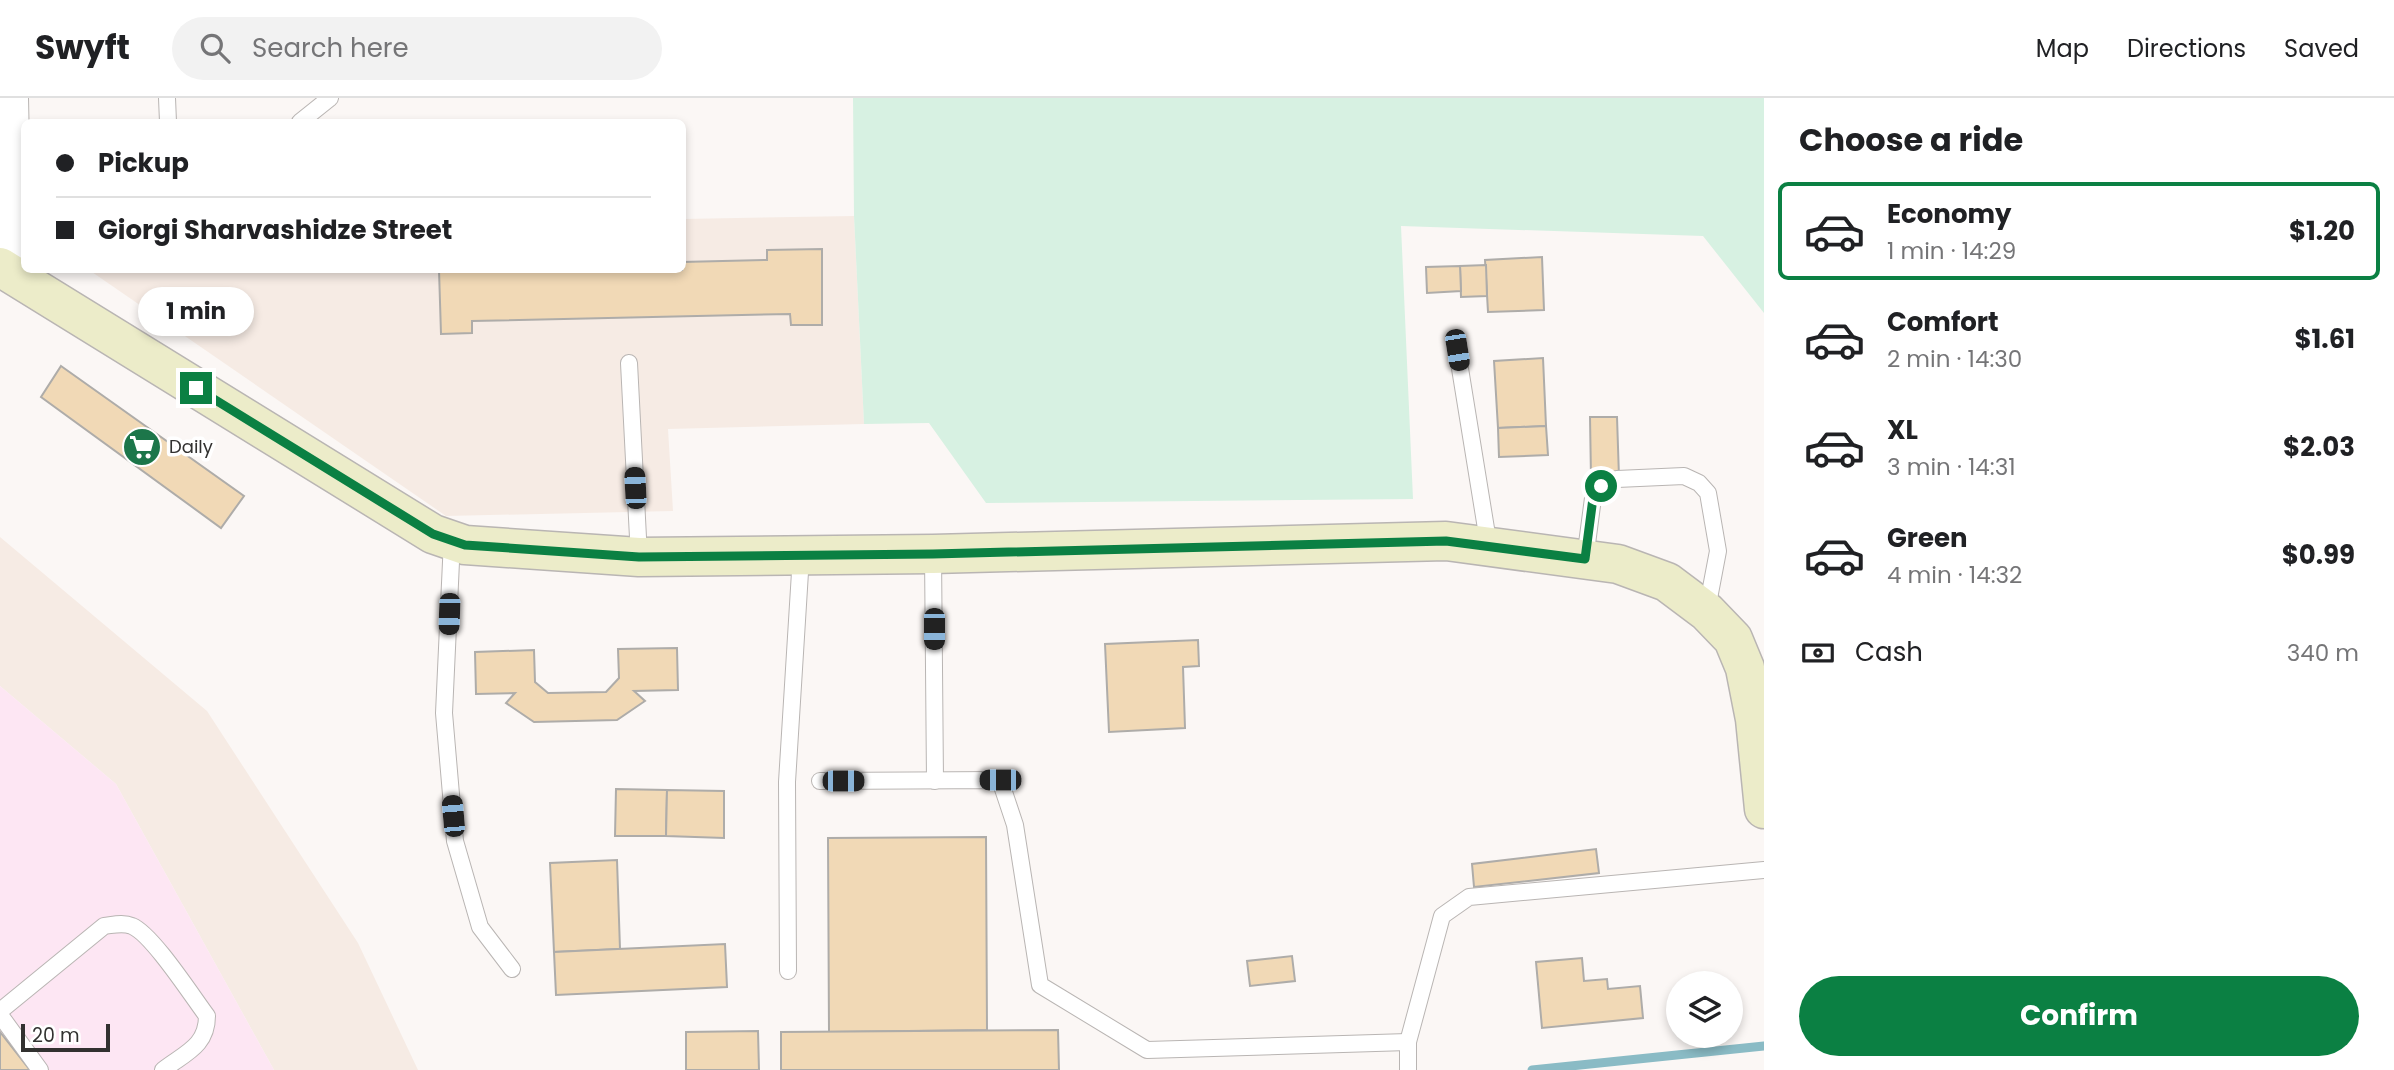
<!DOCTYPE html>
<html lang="en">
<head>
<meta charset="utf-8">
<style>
  :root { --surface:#fff; --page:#f2f2f2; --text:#202124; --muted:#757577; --line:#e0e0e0; --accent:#0b8043 }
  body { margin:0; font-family:Poppins,sans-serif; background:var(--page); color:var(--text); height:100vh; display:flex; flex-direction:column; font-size:26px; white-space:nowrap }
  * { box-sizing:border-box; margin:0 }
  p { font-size:23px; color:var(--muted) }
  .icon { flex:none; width:38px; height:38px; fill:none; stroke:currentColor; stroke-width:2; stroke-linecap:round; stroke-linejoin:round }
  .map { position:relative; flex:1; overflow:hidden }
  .sheet { display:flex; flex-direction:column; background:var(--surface); width:630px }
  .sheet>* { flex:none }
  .top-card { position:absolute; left:21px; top:21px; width:665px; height:154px; border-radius:10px; box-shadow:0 4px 10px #0003; display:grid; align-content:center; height:154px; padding:0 35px; background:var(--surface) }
  .controls { position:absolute; left:1666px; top:873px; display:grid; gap:14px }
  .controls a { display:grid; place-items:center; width:77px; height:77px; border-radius:50%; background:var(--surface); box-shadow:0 4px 10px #0003; font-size:35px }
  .scale { position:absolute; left:21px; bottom:18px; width:89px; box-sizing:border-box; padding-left:7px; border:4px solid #323130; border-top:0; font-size:19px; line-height:24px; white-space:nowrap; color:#323130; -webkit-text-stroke:5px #fff; paint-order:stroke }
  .end { position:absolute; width:32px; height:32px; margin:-16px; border:9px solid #0b8043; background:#fff; box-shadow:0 0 0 4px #fff }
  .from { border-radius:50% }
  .bubble { position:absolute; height:49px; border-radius:24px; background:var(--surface); box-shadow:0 4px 10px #0003; font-size:23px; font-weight:700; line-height:49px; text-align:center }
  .car { position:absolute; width:21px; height:42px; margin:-21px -10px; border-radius:9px; box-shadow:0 0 5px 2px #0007; background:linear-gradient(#222 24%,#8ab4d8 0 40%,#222 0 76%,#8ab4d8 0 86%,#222 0) }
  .top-card b { display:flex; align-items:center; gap:24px; height:66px; font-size:26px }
  .top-card b+b { border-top:2px solid var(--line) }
  .top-card i { width:18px; height:18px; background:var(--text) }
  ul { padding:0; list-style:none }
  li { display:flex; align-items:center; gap:21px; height:98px; margin:0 14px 10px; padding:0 21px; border:4px solid transparent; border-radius:10px }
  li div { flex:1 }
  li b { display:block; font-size:26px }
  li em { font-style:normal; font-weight:700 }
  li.current { border-color:var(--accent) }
  li>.icon { width:63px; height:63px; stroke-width:1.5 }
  h2 { padding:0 35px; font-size:32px; line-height:84px }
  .pay { display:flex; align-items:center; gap:18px; height:77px; padding:0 35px; font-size:26px }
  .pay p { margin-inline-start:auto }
  .primary-button { display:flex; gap:14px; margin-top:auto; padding:14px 35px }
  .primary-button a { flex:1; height:80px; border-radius:42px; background:var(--accent); color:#fff; font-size:28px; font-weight:700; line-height:80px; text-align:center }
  header { display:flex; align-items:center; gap:42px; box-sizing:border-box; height:98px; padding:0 35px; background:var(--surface); border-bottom:2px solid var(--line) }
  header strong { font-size:33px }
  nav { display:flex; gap:38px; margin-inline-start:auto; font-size:24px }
  .search { width:490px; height:63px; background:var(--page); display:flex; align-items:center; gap:18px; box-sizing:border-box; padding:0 24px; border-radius:38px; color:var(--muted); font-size:26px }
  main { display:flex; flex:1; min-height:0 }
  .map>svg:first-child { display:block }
  .built { fill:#f6ebe4 }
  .industrial { fill:#fde6f3 }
  .green { fill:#d7f1e2 }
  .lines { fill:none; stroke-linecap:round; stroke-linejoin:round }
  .stream { stroke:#8abbc5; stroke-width:9 }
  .building { fill:#f1d9b6; stroke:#aeaca9; stroke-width:2 }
  .lane-casing { stroke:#b9b5b3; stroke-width:18 }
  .street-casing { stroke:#b9b5b3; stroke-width:32 }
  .secondary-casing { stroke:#b9b5b3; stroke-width:41 }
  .lane { stroke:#fff; stroke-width:16 }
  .street { stroke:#fff; stroke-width:30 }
  .secondary { stroke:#ececc9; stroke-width:38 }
  .route { stroke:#0b8043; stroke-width:9 }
  .labels { text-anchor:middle; stroke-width:7; stroke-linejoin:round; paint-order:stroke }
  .poi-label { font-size:18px; fill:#323130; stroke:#fff; text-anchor:start }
</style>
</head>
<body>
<header>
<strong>Swyft</strong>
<div class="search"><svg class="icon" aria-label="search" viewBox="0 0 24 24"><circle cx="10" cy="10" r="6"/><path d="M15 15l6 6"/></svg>Search here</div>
<nav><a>Map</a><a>Directions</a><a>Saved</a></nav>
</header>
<main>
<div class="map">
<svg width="1764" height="972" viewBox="0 0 1764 972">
  <rect width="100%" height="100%" fill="#fbf7f5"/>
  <g class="built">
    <polygon points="854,118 864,326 668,331 673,413 446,418 89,172 682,172 683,121"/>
    <polygon points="0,439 207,613 358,845 418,972 274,972 116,686 0,588"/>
  </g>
  <polygon class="industrial" points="0,588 116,686 274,972 0,972"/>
  <polygon class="green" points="853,0 1764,0 1764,215 1703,138 1401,128 1413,401 986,405 929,325 864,326 854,118"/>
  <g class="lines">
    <polyline class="stream" points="1532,972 1764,948"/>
  </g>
  <g class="building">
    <polygon points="822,151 822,227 791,227 790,216 472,223 472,235 441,236 439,172 682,172 682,164 767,162 767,152"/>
    <polygon points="1542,159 1544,212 1488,214 1485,162"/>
    <polygon points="1486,167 1487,198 1461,199 1460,168"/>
    <polygon points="1460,168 1461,193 1427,195 1426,169"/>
    <polygon points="1543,260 1546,328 1498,330 1494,263"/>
    <polygon points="61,268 244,398 221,430 41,299"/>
    <polygon points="1590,319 1617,319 1619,379 1591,380"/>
    <polygon points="1546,328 1548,357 1499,359 1498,330"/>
    <polygon points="1198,542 1199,568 1183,569 1185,630 1109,634 1105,546"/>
    <polygon points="677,550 678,592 634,593 645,603 617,622 534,624 506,605 515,595 476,596 475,554 534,552 535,584 548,595 606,594 619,580 618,551"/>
    <polygon points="616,691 667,692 666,738 615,738"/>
    <polygon points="667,692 724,693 724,740 666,738"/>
    <polygon points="986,739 987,932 829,934 828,740"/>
    <polygon points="1596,751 1599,775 1474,789 1472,766"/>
    <polygon points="617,762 620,851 554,854 550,765"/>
    <polygon points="725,846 727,889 556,897 554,854"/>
    <polygon points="1292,858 1295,883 1250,888 1247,863"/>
    <polygon points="1582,860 1584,883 1607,881 1608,891 1640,888 1643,920 1542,930 1536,864"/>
    <polygon points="1058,932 1059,972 781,972 781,934"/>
    <polygon points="758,933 759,972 686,972 686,934"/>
    <polygon points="0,934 30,972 0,972"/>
  </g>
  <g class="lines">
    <defs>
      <g id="lane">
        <polyline points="167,0 168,24"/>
        <polyline points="300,24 330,0"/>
        <polyline points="1457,252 1489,449"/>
        <polyline points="629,265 639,459"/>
        <polyline points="452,442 444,615 455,743 480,829 512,871"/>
        <polyline points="933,456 935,683"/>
        <polyline points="1585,461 1593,400 1601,388 1617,381 1684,378 1699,385 1708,395 1718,453 1707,511"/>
        <polyline points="820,683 1000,682 1015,727 1040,887 1147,952 1408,944"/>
        <polyline points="788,873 787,684 801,458"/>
        <path d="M0,913L104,828C113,827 123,824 132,828C152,836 192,898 207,918C207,948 185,955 163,972"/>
        <polyline points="0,917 40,972"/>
        <polyline points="1408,972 1408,944 1442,818 1469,799 1764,772"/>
      </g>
      <polyline id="street" points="6,173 15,93 13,0"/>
      <polyline id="secondary" points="0,169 433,436 465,447 639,459 933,456 1446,443 1618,466 1667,484 1707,514 1733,541 1745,570 1755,621 1764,711"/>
    </defs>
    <use href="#lane" class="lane-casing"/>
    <use href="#street" class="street-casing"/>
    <use href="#secondary" class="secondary-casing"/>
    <use href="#lane" class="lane"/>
    <use href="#street" class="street"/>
    <use href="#secondary" class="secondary"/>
  </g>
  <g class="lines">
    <polyline class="route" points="196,290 433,436 465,447 639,459 933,456 1446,443 1585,461 1593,400 1601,388"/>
  </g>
  <defs>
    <symbol id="supermarket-disc" viewBox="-11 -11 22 22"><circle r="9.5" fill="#1c764a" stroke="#fff"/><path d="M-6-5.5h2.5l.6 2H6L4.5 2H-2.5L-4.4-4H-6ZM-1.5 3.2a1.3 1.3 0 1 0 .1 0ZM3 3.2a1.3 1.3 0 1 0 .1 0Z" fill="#fff"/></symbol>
  </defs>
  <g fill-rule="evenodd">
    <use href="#supermarket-disc" x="120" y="327" width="44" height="44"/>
  </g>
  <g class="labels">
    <g class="poi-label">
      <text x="169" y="355">Daily</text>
    </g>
  </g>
</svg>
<div class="controls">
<a><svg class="icon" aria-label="layers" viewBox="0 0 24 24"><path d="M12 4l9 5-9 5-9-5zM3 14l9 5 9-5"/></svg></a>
</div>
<div class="scale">20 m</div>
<i class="end from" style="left:1601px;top:388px"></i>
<i class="end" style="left:196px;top:290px"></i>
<div class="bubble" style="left:138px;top:189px;width:116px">1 min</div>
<i class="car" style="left:1457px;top:252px;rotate:171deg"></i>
<i class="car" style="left:635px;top:390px;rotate:357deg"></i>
<i class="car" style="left:449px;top:516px;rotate:182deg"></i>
<i class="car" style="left:934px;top:531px;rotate:180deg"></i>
<i class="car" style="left:1000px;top:682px;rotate:270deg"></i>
<i class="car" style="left:843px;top:683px;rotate:90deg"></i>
<i class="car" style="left:453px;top:718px;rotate:355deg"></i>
<div class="top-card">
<b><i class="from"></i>Pickup</b>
<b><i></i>Giorgi Sharvashidze Street</b>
</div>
</div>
<section class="sheet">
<h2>Choose a ride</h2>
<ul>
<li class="current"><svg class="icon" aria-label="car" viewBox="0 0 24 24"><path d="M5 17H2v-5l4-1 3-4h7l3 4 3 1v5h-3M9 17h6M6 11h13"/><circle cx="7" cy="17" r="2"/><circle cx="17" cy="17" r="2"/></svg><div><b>Economy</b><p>1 min · 14:29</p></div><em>$1.20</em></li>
<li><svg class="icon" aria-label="car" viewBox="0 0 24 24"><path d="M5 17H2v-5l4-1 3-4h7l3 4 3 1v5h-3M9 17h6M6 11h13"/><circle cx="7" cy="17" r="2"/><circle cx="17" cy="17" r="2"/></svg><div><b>Comfort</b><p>2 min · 14:30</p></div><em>$1.61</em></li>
<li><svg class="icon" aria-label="car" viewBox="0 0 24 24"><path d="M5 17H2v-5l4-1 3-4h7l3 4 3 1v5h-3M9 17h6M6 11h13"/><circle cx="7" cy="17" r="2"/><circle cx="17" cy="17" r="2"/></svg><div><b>XL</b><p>3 min · 14:31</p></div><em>$2.03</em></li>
<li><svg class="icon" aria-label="car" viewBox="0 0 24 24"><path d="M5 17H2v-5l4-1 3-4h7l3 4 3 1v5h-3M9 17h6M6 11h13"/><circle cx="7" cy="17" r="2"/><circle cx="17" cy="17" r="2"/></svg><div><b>Green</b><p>4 min · 14:32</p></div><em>$0.99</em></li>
</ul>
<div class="pay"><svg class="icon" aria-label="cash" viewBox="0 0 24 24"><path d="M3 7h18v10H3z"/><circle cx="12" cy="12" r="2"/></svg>Cash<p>340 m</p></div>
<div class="primary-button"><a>Confirm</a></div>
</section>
</main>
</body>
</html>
